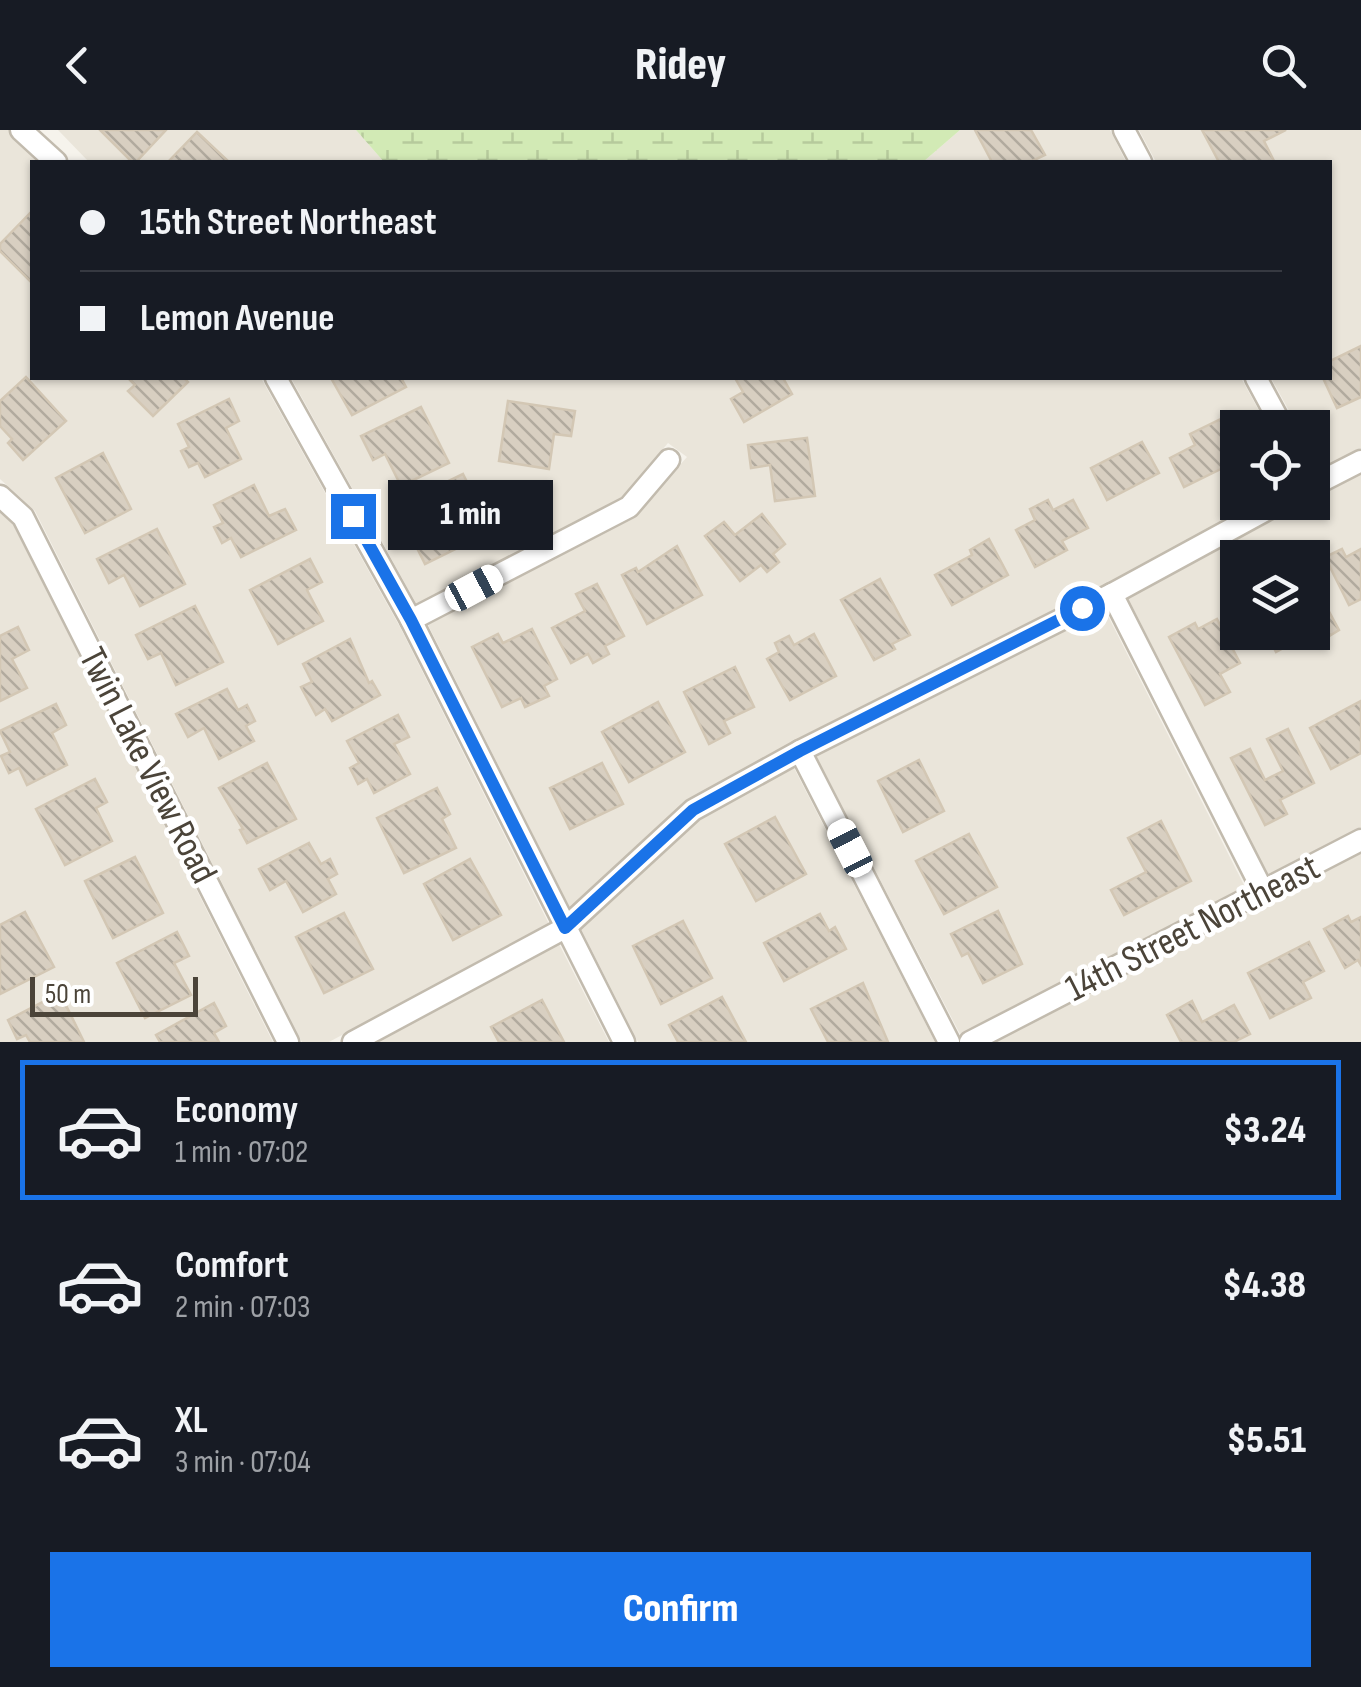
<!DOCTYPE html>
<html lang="en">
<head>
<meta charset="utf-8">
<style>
  :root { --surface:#171b24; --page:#242831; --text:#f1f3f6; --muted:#9ea1a6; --line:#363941; --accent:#1a73e8 }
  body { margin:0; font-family:"Sofia Sans Condensed",sans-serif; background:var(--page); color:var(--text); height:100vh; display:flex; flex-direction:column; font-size:38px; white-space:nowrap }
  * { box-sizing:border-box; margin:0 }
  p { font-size:32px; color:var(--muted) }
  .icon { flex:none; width:55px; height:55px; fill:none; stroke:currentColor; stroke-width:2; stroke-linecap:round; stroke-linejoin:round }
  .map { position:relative; height:912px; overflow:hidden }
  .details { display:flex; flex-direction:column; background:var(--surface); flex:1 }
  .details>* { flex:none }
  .top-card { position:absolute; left:30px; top:30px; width:1302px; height:220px; border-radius:0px; box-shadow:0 2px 8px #0004; display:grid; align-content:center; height:220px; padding:0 50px; background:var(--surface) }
  .buttons { position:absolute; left:1220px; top:280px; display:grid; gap:20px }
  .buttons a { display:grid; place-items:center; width:110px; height:110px; border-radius:0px; background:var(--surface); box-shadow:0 2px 8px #0004; font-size:50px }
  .scale { position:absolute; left:30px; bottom:25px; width:168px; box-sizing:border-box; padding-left:10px; border:5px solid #4b4439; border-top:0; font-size:28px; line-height:35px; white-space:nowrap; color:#4b4439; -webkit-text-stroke:8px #fff; paint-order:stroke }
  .end { position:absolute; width:45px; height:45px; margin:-22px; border:12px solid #1a73e8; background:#fff; box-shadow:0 0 0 5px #fff }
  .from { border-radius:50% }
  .bubble { position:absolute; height:70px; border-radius:0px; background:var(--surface); box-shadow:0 2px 8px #0004; font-size:32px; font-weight:800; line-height:70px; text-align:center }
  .car { position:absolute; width:30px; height:60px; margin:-30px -15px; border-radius:12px; box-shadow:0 0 8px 2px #0007; background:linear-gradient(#fff 24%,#345 0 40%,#fff 0 76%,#345 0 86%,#fff 0) }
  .top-card b { display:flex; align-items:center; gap:35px; height:95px; font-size:38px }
  .top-card b+b { border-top:2px solid var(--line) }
  .top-card i { width:25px; height:25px; background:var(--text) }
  ul { padding:18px 0 0; list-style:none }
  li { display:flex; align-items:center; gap:30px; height:140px; margin:0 20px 15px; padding:0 30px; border:5px solid transparent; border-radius:0px }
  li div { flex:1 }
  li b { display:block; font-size:38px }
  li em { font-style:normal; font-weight:800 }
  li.active { border-color:var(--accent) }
  li>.icon { width:90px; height:90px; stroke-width:1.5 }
  .button { display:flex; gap:20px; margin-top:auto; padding:20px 50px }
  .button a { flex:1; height:115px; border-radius:0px; background:var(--accent); color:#fff; font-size:40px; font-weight:800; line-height:115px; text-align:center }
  header { display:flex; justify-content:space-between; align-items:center; height:130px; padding:0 50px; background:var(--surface); font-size:45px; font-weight:800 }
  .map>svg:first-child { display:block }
  .residential { fill:#eae5da; fill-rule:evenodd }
  .wetland { fill:url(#wetland-marsh) }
  .building { fill:url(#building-back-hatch); stroke:#d3c7b4; stroke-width:2.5 }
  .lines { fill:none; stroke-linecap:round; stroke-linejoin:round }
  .street-casing { stroke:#c2bbae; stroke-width:25 }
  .street { stroke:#fff; stroke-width:20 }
  .route { stroke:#1a73e8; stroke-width:12 }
  .labels { text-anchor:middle; stroke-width:9; stroke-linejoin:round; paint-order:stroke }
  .street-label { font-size:38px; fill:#4b4439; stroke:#fff }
</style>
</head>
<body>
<header><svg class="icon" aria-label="back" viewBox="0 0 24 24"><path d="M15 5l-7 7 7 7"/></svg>Ridey<svg class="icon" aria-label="search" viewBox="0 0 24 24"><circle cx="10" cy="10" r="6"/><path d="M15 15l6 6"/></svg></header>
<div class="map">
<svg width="1361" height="912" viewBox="0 0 1361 912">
  <defs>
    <pattern id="wetland-marsh" width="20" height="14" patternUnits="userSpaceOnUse" patternTransform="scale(2.5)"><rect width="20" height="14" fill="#d2eab5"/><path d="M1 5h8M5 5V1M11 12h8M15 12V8" fill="none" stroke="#b6ca9c"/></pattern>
    <pattern id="building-back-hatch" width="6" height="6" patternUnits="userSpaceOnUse" patternTransform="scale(2.5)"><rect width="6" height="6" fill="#d8cfc1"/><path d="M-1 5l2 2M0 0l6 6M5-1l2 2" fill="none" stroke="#b1aa9e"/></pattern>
  </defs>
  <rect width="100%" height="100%" fill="#f6f3ec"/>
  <g class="residential">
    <polygon points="0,0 28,0 53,32 32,32 32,248 261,248 400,497 549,794 329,912 302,912 35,381 0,349"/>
    <polygon points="58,0 356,0 384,32 89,32"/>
    <polygon points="960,0 1110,0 1126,32 923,32"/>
    <polygon points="1139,0 1361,0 1361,318 1320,339 1313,325 1312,298 1298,297 1271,248 1330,248 1330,32 1156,32"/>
    <polygon points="291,248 1241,248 1268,297 1238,298 1238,372 1257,373 1106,454 805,605 687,670 570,778 428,495 634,387 687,327 668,313 621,368 417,475"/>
    <path d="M1361,343V697L1268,745L1128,468L1305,373L1312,372L1313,369ZM1238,428H1312V502H1238Z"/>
    <polygon points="0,383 13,394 273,912 0,912"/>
    <polygon points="1105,480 1245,757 960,904 816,626"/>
    <polygon points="794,638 935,912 638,912 581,799 700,689"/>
    <polygon points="1361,723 1361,912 995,912 1258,778"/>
    <polygon points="559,814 609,912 377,912"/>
  </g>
  <polygon class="wetland" points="356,0 960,0 923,32 384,32"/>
  <g class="building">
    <polygon points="100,0 166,0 136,32 132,32"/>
    <polygon points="975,0 1031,0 1045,25 1030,32 992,32"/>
    <polygon points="1202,0 1286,0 1264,11 1274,31 1270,32 1219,32"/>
    <polygon points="197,2 229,32 168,32"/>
    <polygon points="32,81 32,153 0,121 0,114"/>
    <polygon points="1361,216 1361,267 1337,278 1323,248 1330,248 1330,231"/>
    <polygon points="26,247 66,291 23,330 8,313 12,309 0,296 0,271"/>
    <polygon points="128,248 184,248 188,252 153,286 128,261 135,255"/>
    <polygon points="331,248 401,248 406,257 352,285"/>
    <polygon points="735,248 783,248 792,264 744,292 731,269 743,262"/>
    <polygon points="229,269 239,291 226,298 241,329 205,347 198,333 189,337 181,321 189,317 178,294"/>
    <polygon points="508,271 575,281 571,306 554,304 549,339 499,331"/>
    <polygon points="421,277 449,333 401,356 385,324 373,330 361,306"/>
    <polygon points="1223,288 1231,306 1224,310 1235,332 1184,357 1170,328 1195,315 1190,304"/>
    <polygon points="807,308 815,366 775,371 770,335 751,338 748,315"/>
    <polygon points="1142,312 1159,343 1107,370 1091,338"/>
    <polygon points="103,323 131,379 85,403 56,348"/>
    <polygon points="463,344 492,401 425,434 413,410 418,408 401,374"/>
    <polygon points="254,355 269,386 285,379 296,400 241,427 231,408 222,413 214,397 223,393 214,375"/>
    <polygon points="1048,370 1053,380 1073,370 1088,398 1062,411 1067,420 1035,437 1016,400 1035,390 1030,379"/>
    <polygon points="762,384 785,414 773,424 779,432 767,442 761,435 740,451 705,406 724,392 735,405"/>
    <polygon points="157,399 185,454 140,476 124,445 109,453 97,429"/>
    <polygon points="989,409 1008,445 952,475 935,445 972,425 970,420"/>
    <polygon points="677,416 702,465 647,494 622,445 636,438 638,442"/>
    <polygon points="1342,419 1346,427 1361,419 1361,469 1349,475 1325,427"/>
    <polygon points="310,429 322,452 307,460 323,491 278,514 250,460"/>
    <polygon points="880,449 910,505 892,514 895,519 874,530 841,470"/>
    <polygon points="1312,450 1339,500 1326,508 1320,498 1312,502"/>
    <polygon points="597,454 624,506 605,516 609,524 593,533 588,524 571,533 552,498 585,481 576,464"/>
    <polygon points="195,476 223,532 176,555 161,523 148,529 136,505"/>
    <polygon points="1217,489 1240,533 1220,544 1230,562 1205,575 1169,507 1195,493 1198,499"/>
    <polygon points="18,497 29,520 12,529 27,558 0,571 0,506"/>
    <polygon points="532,499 557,549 544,556 549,566 525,577 521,568 502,577 472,517 498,504 503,513"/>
    <polygon points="1266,502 1312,502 1276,522"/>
    <polygon points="814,504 836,546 790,570 767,529 779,522 775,513 789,506 794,515"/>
    <polygon points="350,509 369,553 372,551 380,565 332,591 325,579 316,585 301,557 312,552 303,534"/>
    <polygon points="735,537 754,577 724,591 730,603 709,614 684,562"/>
    <polygon points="227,559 238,580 247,575 255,591 246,596 254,611 219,629 204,598 188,607 176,584"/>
    <polygon points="1361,571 1361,623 1331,639 1310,598"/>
    <polygon points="658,572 685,622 629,652 602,602"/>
    <polygon points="56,574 66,595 52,603 67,635 27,655 19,638 9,643 1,626 10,622 0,601"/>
    <polygon points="398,585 409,607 394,614 410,644 374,663 367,649 358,654 350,638 359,633 347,611"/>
    <polygon points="1288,599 1314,653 1280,670 1287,684 1265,695 1231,628 1250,619 1265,650 1283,641 1267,609"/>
    <polygon points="919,630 944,681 903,702 878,651"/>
    <polygon points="267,633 296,689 247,713 240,700 243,699 219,658"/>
    <polygon points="602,633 623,674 570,699 550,658"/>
    <polygon points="95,649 107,672 96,678 112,711 65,735 36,679"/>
    <polygon points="437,658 450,684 442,689 456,718 404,743 377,688"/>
    <polygon points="775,687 806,744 756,771 725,714"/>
    <polygon points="1161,691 1191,751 1124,785 1111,760 1146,742 1128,708"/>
    <polygon points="969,704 997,757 944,784 916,731"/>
    <polygon points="309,713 321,734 330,729 337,744 328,749 336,764 303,782 286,751 270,760 259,739"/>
    <polygon points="135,727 163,783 113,808 85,751"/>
    <polygon points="470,729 501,785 453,810 424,754"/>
    <polygon points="998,781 1022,834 983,853 968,823 962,826 951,804"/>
    <polygon points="25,782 54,837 0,864 0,795"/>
    <polygon points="344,783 373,839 324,863 296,807"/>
    <polygon points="820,784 829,801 835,797 846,819 784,851 764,813"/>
    <polygon points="1348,786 1351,792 1361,787 1361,835 1358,830 1345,838 1324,799"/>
    <polygon points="683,791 712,848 661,874 633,816"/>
    <polygon points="177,802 189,826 174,833 191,865 145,888 117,833"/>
    <polygon points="1309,812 1324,841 1303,852 1311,868 1270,888 1248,843"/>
    <polygon points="863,853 888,912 828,912 811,879"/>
    <polygon points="60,863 84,912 30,912 26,905 17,909 8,890"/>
    <polygon points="722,867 746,912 678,912 669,895"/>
    <polygon points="542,870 564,912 499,912 491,897"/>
    <polygon points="1192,871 1202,892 1234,875 1250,904 1234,912 1181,912 1167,885"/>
    <polygon points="214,873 226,896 214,903 219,912 160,912 156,905"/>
  </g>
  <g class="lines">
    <defs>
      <g id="street">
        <polyline points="21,0 56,32"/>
        <polyline points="1124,0 1141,32"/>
        <polyline points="276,248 411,490 624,912"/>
        <polyline points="1256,248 1283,298"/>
        <polyline points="1312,356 1361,331"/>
        <polyline points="0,366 23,387 288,912"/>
        <polyline points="1112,464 1263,761"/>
        <polyline points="411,490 629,377 669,330"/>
        <polyline points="800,621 949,912"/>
        <polyline points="353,912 565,798 693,680 800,621 1112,464 1281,372"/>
        <polyline points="970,912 1361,710"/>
      </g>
    </defs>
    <use href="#street" class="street-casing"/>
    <use href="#street" class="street"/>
  </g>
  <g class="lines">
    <polyline class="route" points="353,386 411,490 565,798 693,680 800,621 1082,478"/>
  </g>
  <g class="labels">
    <g class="street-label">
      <text transform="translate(149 635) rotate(63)" y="13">Twin Lake View Road</text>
      <text transform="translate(1192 797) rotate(-27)" y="13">14th Street Northeast</text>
    </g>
  </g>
</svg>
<div class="buttons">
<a><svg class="icon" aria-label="locate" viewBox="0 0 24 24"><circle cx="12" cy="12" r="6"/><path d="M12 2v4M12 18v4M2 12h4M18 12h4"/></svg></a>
<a><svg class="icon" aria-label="layers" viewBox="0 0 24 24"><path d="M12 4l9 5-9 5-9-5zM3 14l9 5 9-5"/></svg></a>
</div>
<div class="scale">50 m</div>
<i class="end from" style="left:1082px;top:478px"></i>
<i class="end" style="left:353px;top:386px"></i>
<div class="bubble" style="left:388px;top:350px;width:165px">1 min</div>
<i class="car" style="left:474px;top:458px;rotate:62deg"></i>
<i class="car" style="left:850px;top:718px;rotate:333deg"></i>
<div class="top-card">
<b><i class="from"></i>15th Street Northeast</b>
<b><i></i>Lemon Avenue</b>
</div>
</div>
<section class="details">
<ul>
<li class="active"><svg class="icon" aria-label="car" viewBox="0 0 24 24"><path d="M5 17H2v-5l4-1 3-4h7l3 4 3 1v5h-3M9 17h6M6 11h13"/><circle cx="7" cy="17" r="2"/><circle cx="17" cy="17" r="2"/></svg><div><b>Economy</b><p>1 min · 07:02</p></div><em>$3.24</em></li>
<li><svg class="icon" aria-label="car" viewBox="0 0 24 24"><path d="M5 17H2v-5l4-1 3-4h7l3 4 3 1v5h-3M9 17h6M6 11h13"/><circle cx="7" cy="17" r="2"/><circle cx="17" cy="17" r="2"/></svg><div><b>Comfort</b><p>2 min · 07:03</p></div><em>$4.38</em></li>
<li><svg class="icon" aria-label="car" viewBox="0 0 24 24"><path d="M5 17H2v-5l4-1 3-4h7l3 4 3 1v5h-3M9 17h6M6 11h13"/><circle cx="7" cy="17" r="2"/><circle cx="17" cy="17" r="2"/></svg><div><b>XL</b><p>3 min · 07:04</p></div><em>$5.51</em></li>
</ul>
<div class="button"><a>Confirm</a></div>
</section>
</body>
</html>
